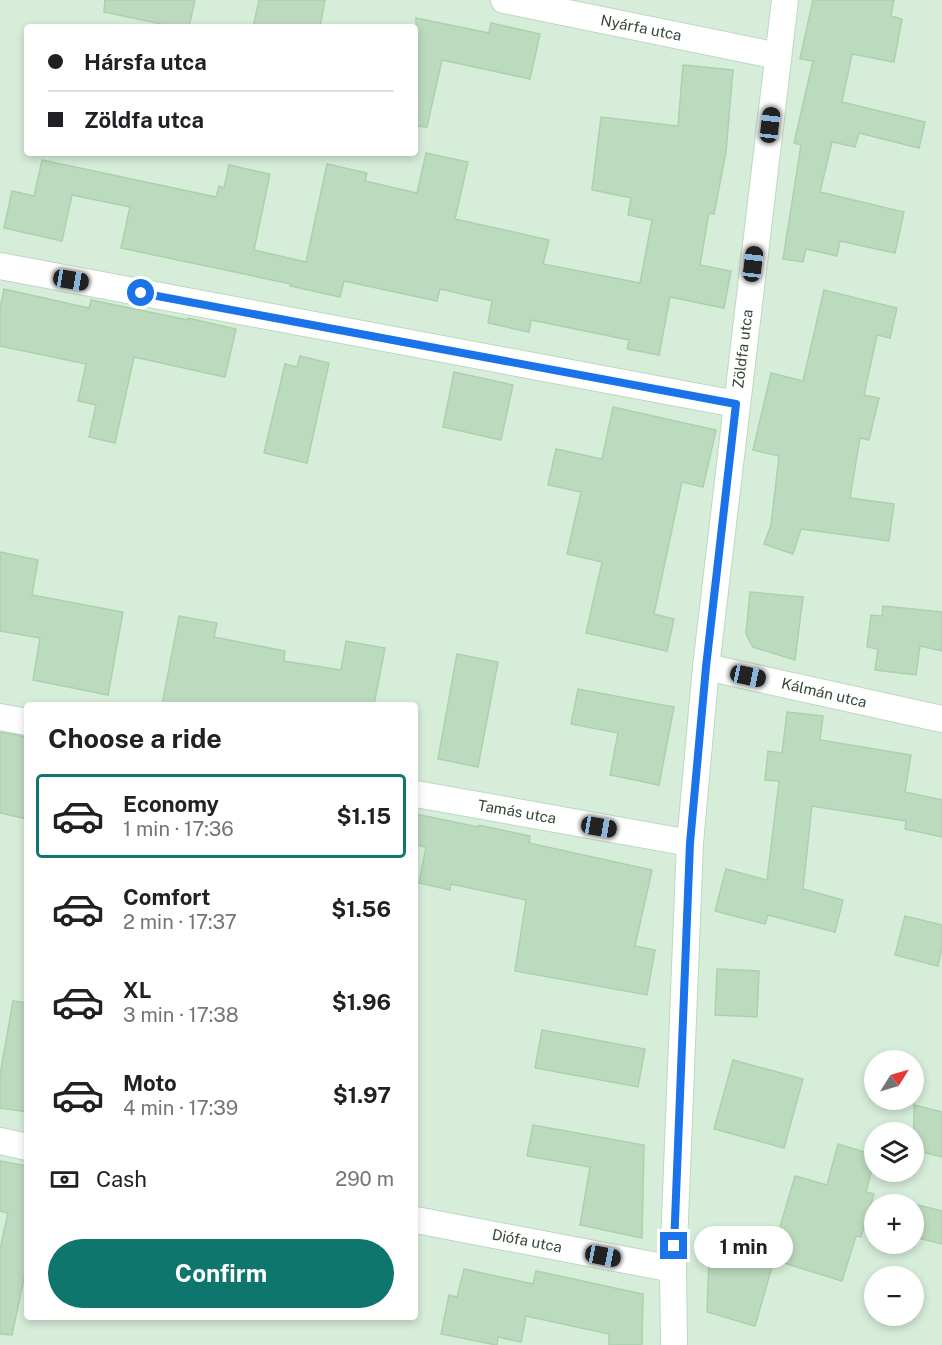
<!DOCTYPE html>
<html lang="en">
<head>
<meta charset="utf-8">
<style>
  :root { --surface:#fff; --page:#f2f2f2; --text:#202124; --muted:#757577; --line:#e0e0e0; --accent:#0f766e }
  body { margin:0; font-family:"Public Sans",sans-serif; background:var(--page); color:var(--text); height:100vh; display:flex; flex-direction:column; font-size:22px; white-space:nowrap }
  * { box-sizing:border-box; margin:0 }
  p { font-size:20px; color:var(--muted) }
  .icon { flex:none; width:33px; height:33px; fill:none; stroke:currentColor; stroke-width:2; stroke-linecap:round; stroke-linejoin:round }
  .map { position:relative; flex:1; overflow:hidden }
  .sheet { position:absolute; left:24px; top:702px; width:394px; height:618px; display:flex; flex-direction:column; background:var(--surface); border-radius:6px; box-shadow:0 3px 9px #0003 }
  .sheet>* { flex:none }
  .hud { position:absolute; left:24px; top:24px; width:394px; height:132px; border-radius:6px; box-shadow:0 3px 9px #0003; display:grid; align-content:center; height:132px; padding:0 24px; background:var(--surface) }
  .needle { width:39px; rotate:53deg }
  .buttons { position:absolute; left:864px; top:1050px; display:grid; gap:12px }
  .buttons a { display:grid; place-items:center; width:60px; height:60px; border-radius:50%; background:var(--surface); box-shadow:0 3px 9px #0003; font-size:30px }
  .end { position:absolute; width:27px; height:27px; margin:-14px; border:8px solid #1a73e8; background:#fff; box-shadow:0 0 0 3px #fff }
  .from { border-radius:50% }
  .bubble { position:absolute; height:42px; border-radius:21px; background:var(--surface); box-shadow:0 3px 9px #0003; font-size:20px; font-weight:700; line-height:42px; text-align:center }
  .car { position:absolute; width:18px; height:36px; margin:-18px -9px; border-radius:8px; box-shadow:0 0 4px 2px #0007; background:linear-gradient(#222 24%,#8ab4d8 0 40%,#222 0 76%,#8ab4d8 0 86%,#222 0) }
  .hud b { display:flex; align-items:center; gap:21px; height:57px; font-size:22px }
  .hud b+b { border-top:2px solid var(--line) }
  .hud i { width:15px; height:15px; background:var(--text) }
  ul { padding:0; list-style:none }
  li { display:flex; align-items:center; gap:18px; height:84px; margin:0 12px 9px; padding:0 12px; border:3px solid transparent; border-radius:6px }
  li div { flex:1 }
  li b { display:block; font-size:22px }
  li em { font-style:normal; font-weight:700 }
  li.selected { border-color:var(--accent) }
  li>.icon { width:54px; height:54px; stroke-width:1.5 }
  h2 { padding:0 24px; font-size:27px; line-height:72px }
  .pay { display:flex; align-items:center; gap:15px; height:66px; padding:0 24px; font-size:22px }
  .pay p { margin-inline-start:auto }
  .action { display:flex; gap:12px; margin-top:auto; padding:12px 24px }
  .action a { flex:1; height:69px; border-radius:36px; background:var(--accent); color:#fff; font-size:24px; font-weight:700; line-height:69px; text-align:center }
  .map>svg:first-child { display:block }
  .residential { fill:#d6edd9; fill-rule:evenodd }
  .building { fill:#bcdabd; stroke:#abd2ad; stroke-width:1.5 }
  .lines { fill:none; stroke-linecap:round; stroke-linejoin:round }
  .street-casing { stroke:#bdd8c0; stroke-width:28 }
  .street { stroke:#fff; stroke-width:26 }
  .route { stroke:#1a73e8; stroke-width:8 }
  .labels { text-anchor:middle; stroke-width:4.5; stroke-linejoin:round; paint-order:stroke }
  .street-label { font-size:15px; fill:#334734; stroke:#fff }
</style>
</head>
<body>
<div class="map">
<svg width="942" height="1345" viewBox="0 0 942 1345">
  <rect width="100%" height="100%" fill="#e4f4e6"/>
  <path class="residential" d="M0,0H942V1345H0ZM27,27H416V153H27ZM27,705H416V1317H27ZM874,1060H914V1100H874ZM874,1132H914V1172H874ZM874,1204H914V1244H874ZM874,1276H914V1316H874Z"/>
  <g class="building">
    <polygon points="105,0 195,0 189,27 175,27 104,12"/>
    <polygon points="259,0 325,0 320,27 253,27"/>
    <polygon points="813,0 894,0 891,16 902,19 894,62 852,54 842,102 925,122 919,148 859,133 855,147 832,142 820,192 904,212 895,253 840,241 837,256 806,249 803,262 783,259 801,145 794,143 813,61 800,59"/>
    <polygon points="416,18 489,33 491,23 540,34 530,79 442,60 427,127 416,126"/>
    <polygon points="683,65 733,70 726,152 714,214 709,213 700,265 731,271 724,308 670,297 659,355 627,349 629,340 531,320 529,332 488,323 492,301 440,289 437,301 344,281 340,297 290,286 291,284 121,248 130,207 72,195 62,241 4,228 12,191 34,196 42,160 216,197 219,186 224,188 229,165 270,174 254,250 306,262 327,164 367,173 365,181 417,193 426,153 468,162 455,219 549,240 543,264 640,283 652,220 628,215 631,198 592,190 601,117 678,126"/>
    <polygon points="4,289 89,308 91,300 188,320 188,318 236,329 225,377 134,357 115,443 89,437 96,405 78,401 86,364 0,346 0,308"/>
    <polygon points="824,290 897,308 890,338 877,335 864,395 879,398 869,440 860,438 850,498 894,504 889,541 801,529 793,554 764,544 771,525 779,456 753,450 771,373 803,381"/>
    <polygon points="300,356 329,363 307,463 264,453 285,364 297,367"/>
    <polygon points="454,372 513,385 501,440 443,427"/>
    <polygon points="613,407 716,430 703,487 682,482 654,614 674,619 667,651 586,633 602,562 567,554 581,492 548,485 556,449 602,459"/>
    <polygon points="0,552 38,560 32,595 123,612 108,695 33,680 40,638 0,631"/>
    <polygon points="750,592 803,597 795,660 753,647 746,634"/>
    <polygon points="883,606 942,612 942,651 920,646 916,675 875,670 878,649 867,647 871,615 882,616"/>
    <polygon points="179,616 217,623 214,637 285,651 284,661 341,670 346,641 385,648 374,705 162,705"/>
    <polygon points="457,654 498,662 478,767 438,759"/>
    <polygon points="578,689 674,707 659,785 610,775 618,733 571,724"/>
    <polygon points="787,712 823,716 820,740 911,755 905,792 942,800 942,837 905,829 906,821 812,806 803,889 843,900 835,932 768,915 765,924 715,911 726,869 767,880 779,781 765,780 768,751 782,753"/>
    <polygon points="0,732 27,737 27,819 0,813"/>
    <polygon points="416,814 478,827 479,825 530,836 529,843 652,870 635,946 655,950 647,995 515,971 526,900 451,884 450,890 419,883 426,847 416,845"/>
    <polygon points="905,916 942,925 942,948 938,966 895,955"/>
    <polygon points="717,969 759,971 757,1017 715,1015"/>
    <polygon points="13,1001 27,1003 27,1112 0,1108 0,1075"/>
    <polygon points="542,1030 645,1049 638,1087 535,1068"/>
    <polygon points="733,1060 803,1079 784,1148 714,1129"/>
    <polygon points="914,1105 942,1112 942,1157 914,1150"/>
    <polygon points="533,1125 644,1145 642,1238 580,1225 590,1167 527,1156"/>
    <polygon points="838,1144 874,1155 874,1162 866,1192 874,1194 861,1237 856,1236 842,1281 774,1260 755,1326 707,1312 710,1236 772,1254 795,1176 827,1185"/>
    <polygon points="0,1161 27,1166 27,1264 12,1335 0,1334 0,1249 8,1213 0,1211"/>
    <polygon points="914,1204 942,1211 942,1244 914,1237"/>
    <polygon points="464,1269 533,1284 536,1271 643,1294 642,1345 609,1345 609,1334 526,1316 521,1342 498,1337 497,1345 496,1345 441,1334 449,1295 457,1297"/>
  </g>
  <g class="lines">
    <defs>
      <g id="street">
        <polyline points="504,0 778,56"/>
        <polyline points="0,266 736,404"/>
        <polyline points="706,667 942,719"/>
        <polyline points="0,717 27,722"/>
        <polyline points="416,794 690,843"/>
        <polyline points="0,1141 27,1147"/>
        <polyline points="416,1220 673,1269"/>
        <polyline points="674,1345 673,1269 690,843 706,667 785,0"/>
      </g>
    </defs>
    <use href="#street" class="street-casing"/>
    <use href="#street" class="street"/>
  </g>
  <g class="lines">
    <polyline class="route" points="141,293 736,404 706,667 690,843 674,1246"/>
  </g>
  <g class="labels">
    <g class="street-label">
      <text transform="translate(641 28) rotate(11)" y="5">Nyárfa utca</text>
      <text transform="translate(743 349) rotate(-83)" y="5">Zöldfa utca</text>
      <text transform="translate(824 693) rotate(13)" y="5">Kálmán utca</text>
      <text transform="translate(517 812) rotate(10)" y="5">Tamás utca</text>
      <text transform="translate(527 1241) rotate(11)" y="5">Diófa utca</text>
    </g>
  </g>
</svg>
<div class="buttons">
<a><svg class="needle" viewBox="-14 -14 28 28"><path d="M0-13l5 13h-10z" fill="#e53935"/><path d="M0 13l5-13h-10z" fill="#757577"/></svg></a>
<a><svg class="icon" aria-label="layers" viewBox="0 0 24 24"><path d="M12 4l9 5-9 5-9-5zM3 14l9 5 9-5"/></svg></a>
<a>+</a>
<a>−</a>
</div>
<i class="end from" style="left:141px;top:293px"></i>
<i class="end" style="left:674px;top:1246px"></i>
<div class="bubble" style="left:694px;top:1226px;width:99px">1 min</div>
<i class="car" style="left:770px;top:125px;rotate:7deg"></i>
<i class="car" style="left:753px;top:264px;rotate:7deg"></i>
<i class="car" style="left:71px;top:280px;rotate:100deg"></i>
<i class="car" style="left:748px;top:676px;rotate:102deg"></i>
<i class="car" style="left:599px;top:827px;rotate:100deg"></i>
<i class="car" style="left:603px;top:1256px;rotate:101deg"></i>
<div class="hud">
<b><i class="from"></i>Hársfa utca</b>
<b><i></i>Zöldfa utca</b>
</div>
<section class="sheet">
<h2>Choose a ride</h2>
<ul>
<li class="selected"><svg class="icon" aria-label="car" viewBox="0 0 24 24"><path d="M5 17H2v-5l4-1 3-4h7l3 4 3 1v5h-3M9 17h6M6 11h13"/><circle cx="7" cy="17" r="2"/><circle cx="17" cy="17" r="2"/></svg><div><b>Economy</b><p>1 min · 17:36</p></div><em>$1.15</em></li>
<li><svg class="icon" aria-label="car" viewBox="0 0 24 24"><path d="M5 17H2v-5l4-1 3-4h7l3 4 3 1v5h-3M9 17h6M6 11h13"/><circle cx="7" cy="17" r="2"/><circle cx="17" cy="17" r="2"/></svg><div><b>Comfort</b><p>2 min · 17:37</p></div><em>$1.56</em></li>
<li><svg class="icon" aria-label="car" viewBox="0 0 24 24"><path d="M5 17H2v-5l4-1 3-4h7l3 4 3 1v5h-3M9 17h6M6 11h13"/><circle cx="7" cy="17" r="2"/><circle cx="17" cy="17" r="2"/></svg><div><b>XL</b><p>3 min · 17:38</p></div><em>$1.96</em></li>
<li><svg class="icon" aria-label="car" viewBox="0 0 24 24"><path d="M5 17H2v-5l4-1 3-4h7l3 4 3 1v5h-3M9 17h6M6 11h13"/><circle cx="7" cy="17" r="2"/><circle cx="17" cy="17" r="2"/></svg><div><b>Moto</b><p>4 min · 17:39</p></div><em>$1.97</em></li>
</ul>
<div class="pay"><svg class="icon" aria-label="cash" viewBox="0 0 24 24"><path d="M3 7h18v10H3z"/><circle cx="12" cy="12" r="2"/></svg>Cash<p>290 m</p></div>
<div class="action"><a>Confirm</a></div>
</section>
</div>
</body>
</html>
